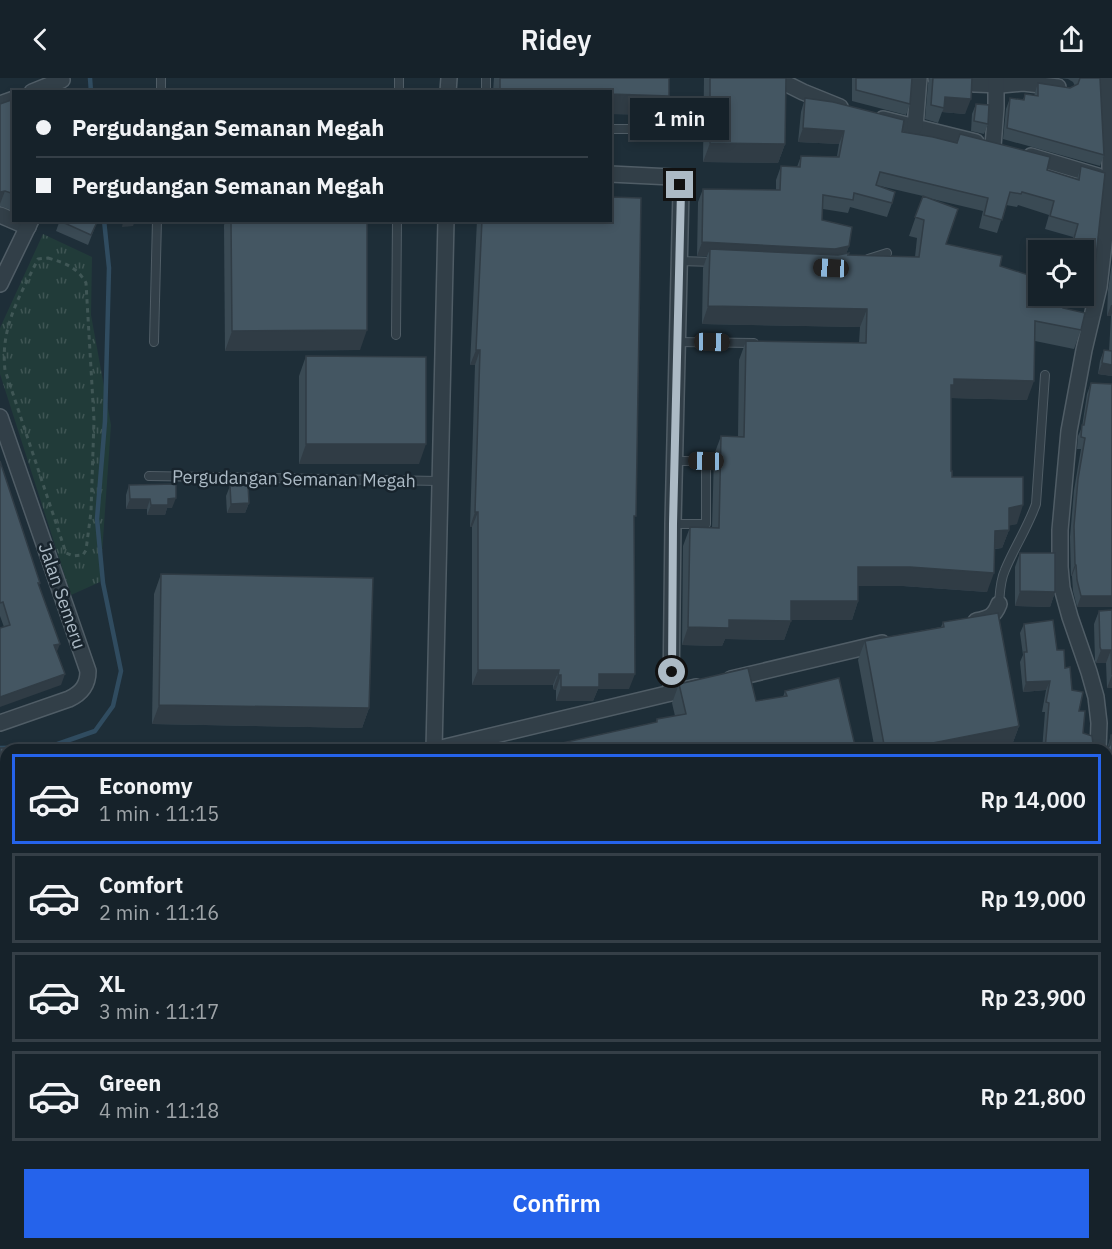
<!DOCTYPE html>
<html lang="en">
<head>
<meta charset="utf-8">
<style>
  :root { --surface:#16222a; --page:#232f36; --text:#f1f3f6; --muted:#9ea4a8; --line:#353f47; --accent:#2563eb }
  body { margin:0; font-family:"IBM Plex Sans",sans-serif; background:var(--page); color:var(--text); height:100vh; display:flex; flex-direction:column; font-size:22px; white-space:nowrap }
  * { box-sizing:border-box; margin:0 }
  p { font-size:20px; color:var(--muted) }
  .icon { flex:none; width:33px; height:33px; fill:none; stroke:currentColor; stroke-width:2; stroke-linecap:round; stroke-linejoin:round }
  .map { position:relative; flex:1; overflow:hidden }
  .details { position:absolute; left:0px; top:666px; width:1113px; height:506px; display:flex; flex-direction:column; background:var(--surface); border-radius:18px 18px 0 0; box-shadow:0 3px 9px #0003,0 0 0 2px var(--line) }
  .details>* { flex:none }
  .hud { position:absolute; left:12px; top:12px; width:600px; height:132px; border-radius:0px; box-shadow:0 3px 9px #0003,0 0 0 2px var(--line); display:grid; align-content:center; height:132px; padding:0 24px; background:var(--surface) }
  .fabs { position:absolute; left:1028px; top:162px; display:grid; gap:12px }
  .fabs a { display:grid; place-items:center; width:66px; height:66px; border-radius:0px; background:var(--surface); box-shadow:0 3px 9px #0003,0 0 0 2px var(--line); font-size:30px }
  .end { position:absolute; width:27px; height:27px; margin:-14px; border:8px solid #acbac5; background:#111; box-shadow:0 0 0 3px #111 }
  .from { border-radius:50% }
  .bubble { position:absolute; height:42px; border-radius:0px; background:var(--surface); box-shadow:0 3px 9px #0003,0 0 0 2px var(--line); font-size:20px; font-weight:600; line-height:42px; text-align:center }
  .car { position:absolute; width:18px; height:36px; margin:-18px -9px; border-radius:8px; box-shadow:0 0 4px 2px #0007; background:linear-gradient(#222 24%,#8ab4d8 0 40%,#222 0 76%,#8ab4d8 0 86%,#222 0) }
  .hud b { display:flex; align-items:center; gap:21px; height:57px; font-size:22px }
  .hud b+b { border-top:2px solid var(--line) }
  .hud i { width:15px; height:15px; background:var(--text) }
  ul { padding:10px 0 0; list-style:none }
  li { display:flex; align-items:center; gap:18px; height:90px; margin:0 12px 9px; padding:0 12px; border:3px solid var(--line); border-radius:0px }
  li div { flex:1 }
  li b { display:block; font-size:22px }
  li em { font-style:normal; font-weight:600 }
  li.current { border-color:var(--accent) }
  li>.icon { width:54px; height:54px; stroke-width:1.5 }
  .button { display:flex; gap:12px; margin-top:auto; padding:12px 24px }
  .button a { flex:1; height:69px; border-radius:0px; background:var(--accent); color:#fff; font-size:24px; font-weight:600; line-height:69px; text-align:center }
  header { display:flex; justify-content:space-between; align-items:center; height:78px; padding:0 24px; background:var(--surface); font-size:27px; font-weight:600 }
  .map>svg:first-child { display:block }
  .park { fill:url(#park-tufts) }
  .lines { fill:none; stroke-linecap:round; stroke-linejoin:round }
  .stream { stroke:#304c60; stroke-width:4.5 }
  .service-casing { stroke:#505d66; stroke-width:10 }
  .minor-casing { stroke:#505d66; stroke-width:18 }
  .path { stroke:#405756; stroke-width:3; stroke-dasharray:4.5 4.5; stroke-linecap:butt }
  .service { stroke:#323f48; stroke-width:8 }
  .minor { stroke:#323f48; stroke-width:15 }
  .rail-casing { stroke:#536470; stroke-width:7 }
  .rail { stroke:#18242d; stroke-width:4.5; stroke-dasharray:14; stroke-linecap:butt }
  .wall { fill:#3a4a54; fill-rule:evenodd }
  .shaded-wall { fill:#303c45 }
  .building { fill:#445662; stroke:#303c45; stroke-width:1.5 }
  .route { stroke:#acbac5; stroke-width:8 }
  .labels { text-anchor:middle; stroke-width:5; stroke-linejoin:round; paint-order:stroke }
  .street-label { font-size:18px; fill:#acbac5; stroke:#18242d }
</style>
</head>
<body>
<header><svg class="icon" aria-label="back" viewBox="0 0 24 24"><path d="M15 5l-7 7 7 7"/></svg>Ridey<svg class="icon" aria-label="share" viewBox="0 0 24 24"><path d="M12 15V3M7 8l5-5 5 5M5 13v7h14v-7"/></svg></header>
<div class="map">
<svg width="1112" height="1171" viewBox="0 0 1112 1171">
  <defs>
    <pattern id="park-tufts" width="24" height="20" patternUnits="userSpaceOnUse" patternTransform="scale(1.5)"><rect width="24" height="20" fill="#213b39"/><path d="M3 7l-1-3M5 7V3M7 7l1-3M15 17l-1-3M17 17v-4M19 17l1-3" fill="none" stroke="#3f5554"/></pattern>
  </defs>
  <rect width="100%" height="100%" fill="#1e2e38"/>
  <polygon class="park" points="43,156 92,179 91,237 111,347 100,504 71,517 0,296 0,250"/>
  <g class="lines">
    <g class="stream">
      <polyline points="90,0 91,14"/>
      <polyline points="0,670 49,669 95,653 113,628 121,593 103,505 97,441 105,343 109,190 104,142"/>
    </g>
    <defs>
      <g id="service">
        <polyline points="161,14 161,0"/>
        <polyline points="399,14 399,0"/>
        <polyline points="486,14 486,0"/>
        <polyline points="610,51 630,51"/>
        <polyline points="868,181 887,175"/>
        <polyline points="679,183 714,184"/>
        <polyline points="396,257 397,142"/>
        <polyline points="154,264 157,142"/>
        <polyline points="677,264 754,265"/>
        <polyline points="149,398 439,403"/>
        <polyline points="673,446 706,446 706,383 674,383"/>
        <path d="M999,526C1000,514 1000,503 1005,492C1014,470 1028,449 1036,426L1045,297"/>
        <polyline points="0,729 6,725"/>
        <polyline points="0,991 6,994"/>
      </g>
      <g id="minor">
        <polyline points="775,0 803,14 840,29"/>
        <polyline points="936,0 975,6 1001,7 1023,5 1058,9"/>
        <polyline points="32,14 62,2"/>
        <polyline points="448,14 449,0"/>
        <polyline points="0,26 14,21"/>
        <polyline points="883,41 976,64"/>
        <polyline points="915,49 919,0"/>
        <polyline points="993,68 996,30 996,0"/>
        <polyline points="1031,78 1098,98"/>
        <polyline points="610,96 672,99 677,102 681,113 673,446 671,615"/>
        <polyline points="0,137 28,149"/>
        <polyline points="0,206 31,142"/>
        <path d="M0,339L88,593C88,607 82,615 69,621L0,645"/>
        <path d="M976,543C989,540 994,539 999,526"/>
        <polyline points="731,601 882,565"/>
        <polyline points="433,672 696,609"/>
        <polyline points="434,672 446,142"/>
        <polyline points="1098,672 1099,645 1096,619 1089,594 1070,539 1062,510 1060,489 1060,452 1069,353 1084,272 1099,209 1110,114 1110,78 1105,0"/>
        <polyline points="384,1171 384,1166"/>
        <polyline points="526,1171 526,1166"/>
        <polyline points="931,1171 933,1166"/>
      </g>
    </defs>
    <use href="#service" class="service-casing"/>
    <use href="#minor" class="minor-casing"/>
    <path class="path" d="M48,180C65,185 77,189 86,205L94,342L91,434L86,472L83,477L73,478L66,475L5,292C0,249 20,218 38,181Z"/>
    <use href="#service" class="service"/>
    <use href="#minor" class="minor"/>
    <defs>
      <g id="rail">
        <polyline points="1107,781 1112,780"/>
        <polyline points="1107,791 1112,790"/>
        <polyline points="0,1043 6,1042"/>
      </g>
    </defs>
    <use href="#rail" class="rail-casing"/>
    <use href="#rail" class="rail"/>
  </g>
  <g class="wall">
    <polygon points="494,0 669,0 669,18 662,37 610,36 610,14 493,14"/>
    <polygon points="704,0 786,0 785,66 778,85 703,84"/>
    <polygon points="852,0 912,0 910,26 906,37 852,23"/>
    <polygon points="930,0 972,0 965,36 942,34 938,45 925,41 928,6"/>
    <polygon points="1059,0 1100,0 1104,77 1100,88 1003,61 1006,31 1010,20 1023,22 1025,16 1034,18 1038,5 1070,10 1075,8 1073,4 1068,1"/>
    <path d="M805,20L902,54L956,65L960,56L1047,92L1077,101L1081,88L1094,197L1089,210L1083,172H1070L1073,159L1045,151L1049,137L1018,127L1017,129L1006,127L997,155L979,150L983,133L928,120L946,166L1000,188L1063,230L1081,252L1074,271L1035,263L1027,322L951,320V393L952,399L1017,446L1009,447V452L1002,470L995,471L987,514L903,508H858V523L852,542H791L784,562L725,561L722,568L682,567L683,468L690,449L712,450L714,377L721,358L738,359L739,282L746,263L859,265L860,249L702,246L703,190L707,178H697L698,124L703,111L776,112V102L781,88L797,89L801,78H837L839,66L798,64L801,34ZM880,108L923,118L909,158L917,160L915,179L848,177L846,176L849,168L822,142L823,131L848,135L850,129L887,139L892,125Z"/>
    <polygon points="14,21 14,133 0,128 0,26"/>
    <polygon points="976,26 988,46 984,56 971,53 972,36"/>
    <polygon points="60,142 97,144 88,167 56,153"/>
    <polygon points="226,142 367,142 360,272 225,273 224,147"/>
    <polygon points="477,142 610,142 634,444 629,611 598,611 593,623 556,623 556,612 553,611 553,607 472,607 472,449 470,449 475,287 470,287"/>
    <polygon points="1112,185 1112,298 1098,296 1100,283 1104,272 1109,273 1111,238 1107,238 1108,212"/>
    <polygon points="306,278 419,386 299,386 299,298"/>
    <polygon points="1091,305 1112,306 1112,529 1077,529 1073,513 1072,498 1071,498 1070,459 1074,412 1081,371 1077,371 1078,358 1082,349 1087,316"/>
    <polygon points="0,383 40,505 39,507 57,574 61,607 4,549 0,538"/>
    <polygon points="129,407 172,430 167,430 165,437 147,437 147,431 126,431 126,417"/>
    <polygon points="230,408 249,425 245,435 227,435 226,418"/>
    <polygon points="1020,475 1055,514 1050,529 1015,528 1015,489"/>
    <polygon points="161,496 369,630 362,650 152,646 154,516"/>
    <polygon points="1112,532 1112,610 1107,610 1106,585 1096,585 1095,583 1094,546 1099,533"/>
    <polygon points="943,544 1019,648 1012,667 987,672 875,672 858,582 865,563 941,549"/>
    <polygon points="1024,546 1057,572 1065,590 1079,633 1083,655 1096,670 1101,672 1042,672 1045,634 1042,634 1046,612 1023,614 1020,584 1023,577 1020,555"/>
    <polygon points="679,606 756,623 783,619 785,613 856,672 543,672 544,669 656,644 657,641 675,638 672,625"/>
    <polygon points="1111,657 1112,657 1112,697 1107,695 1107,671"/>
    <polygon points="4,726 0,953 0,737"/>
    <polygon points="446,1166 518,1166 516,1169 493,1171 446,1171"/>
    <polygon points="943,1166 993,1166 991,1171 941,1171"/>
  </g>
  <g class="shaded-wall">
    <polygon points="610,16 669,18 662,37 610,36"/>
    <polygon points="945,19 971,21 965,36 942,34 944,30"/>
    <polygon points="803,50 844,53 839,66 798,64"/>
    <polygon points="710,65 785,66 778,85 703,84"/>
    <polygon points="5,113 0,126 0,114"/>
    <polygon points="135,143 133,148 122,149 123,144"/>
    <polygon points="702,164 849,168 844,182 710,171 707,178 697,178"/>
    <polygon points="1083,196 1094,197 1089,210 1083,210"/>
    <polygon points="1111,227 1112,227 1112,235 1111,238 1107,238"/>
    <polygon points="708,228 867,231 860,249 702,246"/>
    <polygon points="367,252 360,272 225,273 232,253"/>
    <polygon points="476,272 480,272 475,287 470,287"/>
    <polygon points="1102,285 1112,287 1112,298 1098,296"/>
    <polygon points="954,301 1034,303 1027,322 950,320 951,307"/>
    <polygon points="306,366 426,366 419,386 299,386"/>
    <polygon points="176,420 172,430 167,430 165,437 147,437 151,427 168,421"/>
    <polygon points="130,421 150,421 147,431 126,431"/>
    <polygon points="249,425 245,435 227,435 231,426"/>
    <polygon points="1023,427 1017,446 1003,449 1009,430"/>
    <polygon points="475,434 478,434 472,449 470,449"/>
    <polygon points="1009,452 1002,470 988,471 995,453"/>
    <polygon points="1075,486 1076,487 1072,498 1071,498"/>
    <polygon points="858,489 910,489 994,495 987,514 903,508 852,508"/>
    <polygon points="1020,513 1055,514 1050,529 1015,528"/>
    <polygon points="1081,518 1112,518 1112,529 1077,529"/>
    <polygon points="791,523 858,523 852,542 784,542"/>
    <polygon points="729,542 791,543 784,562 725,561 722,568 682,567 688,549"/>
    <polygon points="60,566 56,576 54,567"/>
    <polygon points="1101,572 1111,572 1106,585 1096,585"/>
    <polygon points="478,592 559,592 553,607 472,607"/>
    <polygon points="65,596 61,607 0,629 0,619"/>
    <polygon points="599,596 635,596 629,611 598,611 593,623 556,623 561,609"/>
    <polygon points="558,597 561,597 556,612 553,611"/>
    <polygon points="1112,597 1112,610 1107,610"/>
    <polygon points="1050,603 1046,612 1023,614 1026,604"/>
    <polygon points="159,627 369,630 362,650 152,646"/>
    <polygon points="1019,648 1012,667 987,672 897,672"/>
    <rect x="0" y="699" width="6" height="10"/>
    <rect x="0" y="934" width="6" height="19"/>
    <polygon points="451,1166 518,1166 516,1169 493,1171 449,1171"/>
    <polygon points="981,1166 993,1166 991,1171 980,1171"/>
  </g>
  <g class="building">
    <polygon points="500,0 669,0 669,18 610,16 610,14 500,13"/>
    <polygon points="710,0 786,0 785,66 710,65"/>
    <polygon points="856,0 912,0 910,26 856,12"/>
    <polygon points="933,0 972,0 971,21 945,19 944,30 931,27"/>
    <polygon points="1080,0 1100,0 1104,77 1007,50 1010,20 1024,22 1025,16 1038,18 1038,5 1070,10 1078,6"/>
    <polygon points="805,20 833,24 904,42 902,54 933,59 957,65 960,56 1050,79 1047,92 1079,102 1081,88 1105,95 1094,197 1083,196 1083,172 1072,172 1073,164 1078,146 1050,138 1054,123 1022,114 1021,116 1010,114 1002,142 984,137 988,120 880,94 876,107 895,114 892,125 854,115 853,122 823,117 822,142 852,149 849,168 835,171 702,164 703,111 780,112 781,88 800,89 801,78 839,79 844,53 803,50"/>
    <polygon points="14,21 14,116 5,113 0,114 0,26"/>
    <polygon points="976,26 989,27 988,46 974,43"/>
    <polygon points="923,118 958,131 946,166 1002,178 1000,188 1038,200 1038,218 1067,218 1063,230 1085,235 1081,252 1035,243 1034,303 954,301 954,307 951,307 951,393 952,393 952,399 1023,399 1023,427 1009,430 1009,452 995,453 994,495 910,489 858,489 858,523 791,523 791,543 729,542 729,550 688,549 690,449 719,450 721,358 744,359 746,263 866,265 867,231 708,228 710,171 838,177 849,175 848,177 919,179 924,142 915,139"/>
    <polygon points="610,119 641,120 636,438 634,438 635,596 599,596 599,609 561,609 561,597 558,597 559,592 478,592 478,434 475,434 480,272 476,272 482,142 610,142"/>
    <polygon points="60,142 95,142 97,144 91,157 60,143"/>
    <polygon points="231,142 367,142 367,252 232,253"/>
    <polygon points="1104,272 1112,273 1112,287 1102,285"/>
    <polygon points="306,278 426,279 426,366 306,366"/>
    <polygon points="1091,305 1112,306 1112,518 1081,518 1077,502 1076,487 1075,486 1074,448 1078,401 1085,360 1081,359 1082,347 1084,347"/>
    <polygon points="0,383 40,505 38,505 60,566 54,567 65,596 0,619 0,550 10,547 3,524 0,525"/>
    <polygon points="176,406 176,420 168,421 168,427 151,427 150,421 130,421 129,407"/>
    <polygon points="248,407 249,425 231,426 230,408"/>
    <polygon points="1020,475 1055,475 1055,514 1020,513"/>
    <polygon points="161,496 373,500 369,630 159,627"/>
    <polygon points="1112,532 1112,597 1111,572 1101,572 1100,569 1099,533"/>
    <polygon points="998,535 1019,648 897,672 885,672 865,563 944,549 943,544"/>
    <polygon points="1053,542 1057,572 1064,572 1065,590 1070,589 1072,612 1083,614 1079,633 1085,633 1083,655 1092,658 1093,666 1096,670 1101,672 1045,672 1049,625 1046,624 1050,603 1026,604 1024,574 1027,574 1024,546"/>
    <polygon points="748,590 756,623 787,618 785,613 839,600 856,672 545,672 544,669 657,644 657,641 686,636 679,606"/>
    <polygon points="1111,657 1112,657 1112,686 1107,685 1107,672 1102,672 1107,671 1110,667"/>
    <polygon points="0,670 25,670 25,672 6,672 6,699 0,699"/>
    <polygon points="4,726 6,726 6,934 0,934 0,741 4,740"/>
    <polygon points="1107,1016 1110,1017 1107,1050"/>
    <polygon points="324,1166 324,1171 283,1171 283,1167"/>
  </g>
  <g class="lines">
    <polyline class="route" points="672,594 673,446 681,113 680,107"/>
  </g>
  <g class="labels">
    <g class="street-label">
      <text transform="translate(294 401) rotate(1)" y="6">Pergudangan Semanan Megah</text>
      <text transform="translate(62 518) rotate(71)" y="6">Jalan Semeru</text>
    </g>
  </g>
</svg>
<div class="fabs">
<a><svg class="icon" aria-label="locate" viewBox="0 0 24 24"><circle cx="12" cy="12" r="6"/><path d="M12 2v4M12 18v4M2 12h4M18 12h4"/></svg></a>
</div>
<i class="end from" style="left:672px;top:594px"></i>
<i class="end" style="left:680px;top:107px"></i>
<div class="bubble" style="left:630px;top:20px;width:99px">1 min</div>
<i class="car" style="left:831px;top:190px;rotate:273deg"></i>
<i class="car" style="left:712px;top:264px;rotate:91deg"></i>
<i class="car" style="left:706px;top:383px;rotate:271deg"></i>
<div class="hud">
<b><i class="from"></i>Pergudangan Semanan Megah</b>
<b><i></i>Pergudangan Semanan Megah</b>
</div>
<section class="details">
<ul>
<li class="current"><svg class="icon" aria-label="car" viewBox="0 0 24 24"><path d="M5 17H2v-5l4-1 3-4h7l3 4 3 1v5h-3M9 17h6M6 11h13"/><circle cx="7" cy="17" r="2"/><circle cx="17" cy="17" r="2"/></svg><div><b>Economy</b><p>1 min · 11:15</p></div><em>Rp 14,000</em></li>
<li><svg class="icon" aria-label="car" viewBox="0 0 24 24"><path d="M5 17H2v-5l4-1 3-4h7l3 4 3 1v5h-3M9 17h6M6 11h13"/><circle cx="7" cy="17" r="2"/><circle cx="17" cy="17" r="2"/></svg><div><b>Comfort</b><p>2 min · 11:16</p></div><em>Rp 19,000</em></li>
<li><svg class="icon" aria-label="car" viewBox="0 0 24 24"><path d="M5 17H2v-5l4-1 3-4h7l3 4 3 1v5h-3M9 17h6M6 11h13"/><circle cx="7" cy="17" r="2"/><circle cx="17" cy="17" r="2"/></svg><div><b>XL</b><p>3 min · 11:17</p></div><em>Rp 23,900</em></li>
<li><svg class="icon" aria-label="car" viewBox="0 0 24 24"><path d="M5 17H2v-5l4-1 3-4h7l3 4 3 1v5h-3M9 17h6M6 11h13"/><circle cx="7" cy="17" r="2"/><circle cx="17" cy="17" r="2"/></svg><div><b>Green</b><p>4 min · 11:18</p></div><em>Rp 21,800</em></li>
</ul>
<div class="button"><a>Confirm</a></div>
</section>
</div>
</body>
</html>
